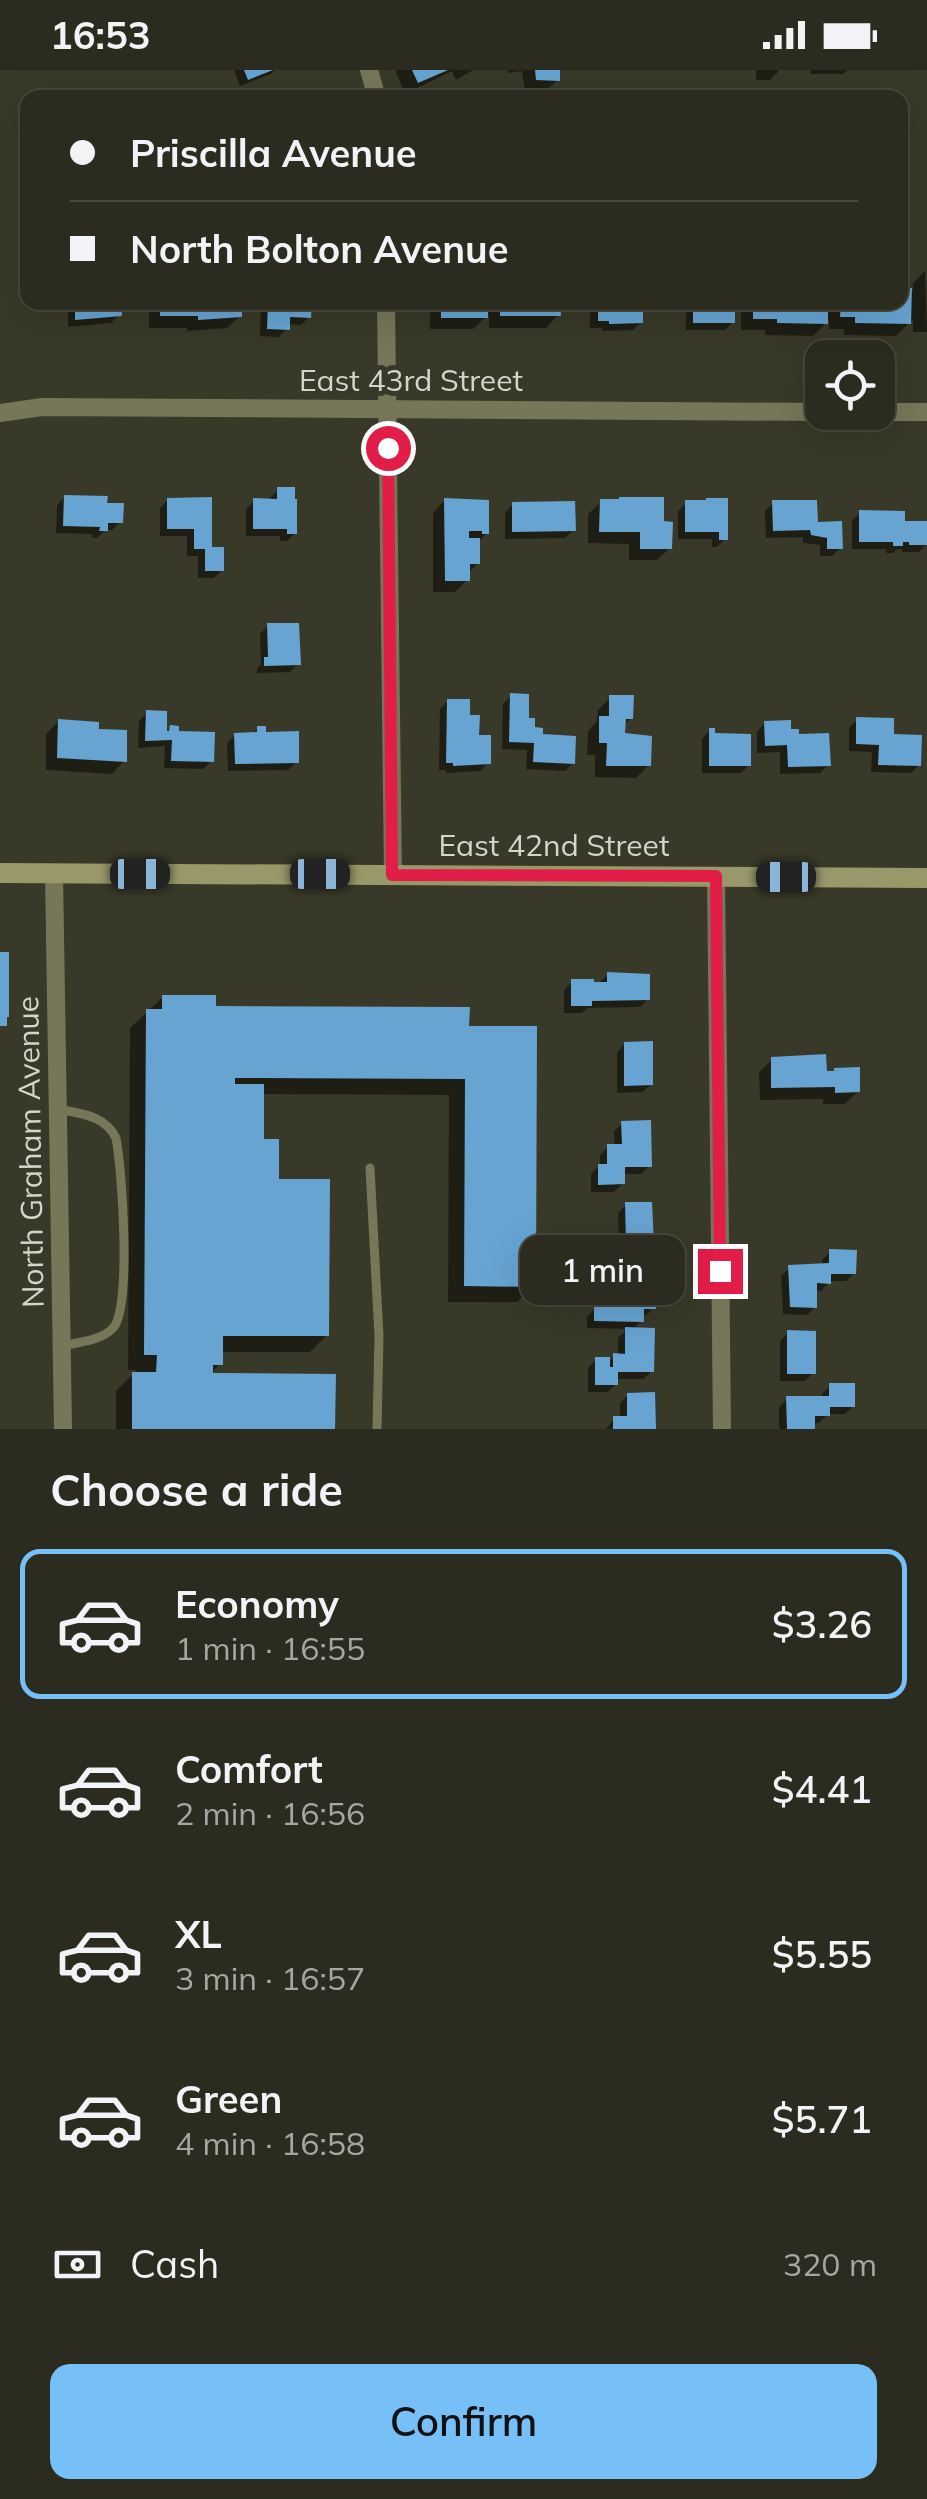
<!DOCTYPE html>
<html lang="en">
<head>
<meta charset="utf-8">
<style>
  :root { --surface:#2b2b1f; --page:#333328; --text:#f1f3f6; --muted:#a6a7a4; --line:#47473d; --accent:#77bff7 }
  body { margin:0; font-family:Mulish,sans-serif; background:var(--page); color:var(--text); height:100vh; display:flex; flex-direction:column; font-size:38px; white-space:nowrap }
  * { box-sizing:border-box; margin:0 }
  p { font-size:32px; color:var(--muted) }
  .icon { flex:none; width:55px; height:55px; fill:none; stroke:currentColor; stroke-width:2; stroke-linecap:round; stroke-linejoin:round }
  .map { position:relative; height:1359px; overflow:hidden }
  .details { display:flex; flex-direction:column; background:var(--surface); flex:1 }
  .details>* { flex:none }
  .top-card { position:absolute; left:20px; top:20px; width:888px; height:220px; border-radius:20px; box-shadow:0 10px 40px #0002,0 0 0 2px var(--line); display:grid; align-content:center; height:220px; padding:0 50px; background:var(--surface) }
  .controls { position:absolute; left:805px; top:270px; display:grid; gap:20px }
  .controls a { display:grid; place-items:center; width:90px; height:90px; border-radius:20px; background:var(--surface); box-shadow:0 10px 40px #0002,0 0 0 2px var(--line); font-size:50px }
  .end { position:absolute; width:45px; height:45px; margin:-22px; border:12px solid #e11d48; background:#fff; box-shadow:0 0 0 5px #fff }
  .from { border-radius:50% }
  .bubble { position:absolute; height:70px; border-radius:20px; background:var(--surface); box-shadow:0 10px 40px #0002,0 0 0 2px var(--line); font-size:32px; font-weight:600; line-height:70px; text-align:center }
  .car { position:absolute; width:30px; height:60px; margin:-30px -15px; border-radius:12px; box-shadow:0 0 8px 2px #0007; background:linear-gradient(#222 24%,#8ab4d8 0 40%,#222 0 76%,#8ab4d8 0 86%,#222 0) }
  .top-card b { display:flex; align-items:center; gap:35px; height:95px; font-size:38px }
  .top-card b+b { border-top:2px solid var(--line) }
  .top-card i { width:25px; height:25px; background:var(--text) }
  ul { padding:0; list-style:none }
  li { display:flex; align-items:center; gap:30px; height:150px; margin:0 20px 15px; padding:0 30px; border:5px solid transparent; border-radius:20px }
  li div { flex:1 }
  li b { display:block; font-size:38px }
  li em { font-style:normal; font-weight:600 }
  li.on { border-color:var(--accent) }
  li>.icon { width:90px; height:90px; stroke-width:1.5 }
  h2 { padding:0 50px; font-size:45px; line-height:120px }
  .pay { display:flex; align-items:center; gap:25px; height:110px; padding:0 50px; font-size:38px }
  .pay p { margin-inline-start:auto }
  .primary-button { display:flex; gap:20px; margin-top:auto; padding:20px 50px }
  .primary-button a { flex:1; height:115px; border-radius:20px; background:var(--accent); color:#111; font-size:40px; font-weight:600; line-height:115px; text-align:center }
  .status { display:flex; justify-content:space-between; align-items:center; height:70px; padding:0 50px; background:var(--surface); direction:ltr }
  .status svg { height:28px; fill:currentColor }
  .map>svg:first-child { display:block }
  .shadow { fill:#0007 }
  .building { fill:#67a4d2 }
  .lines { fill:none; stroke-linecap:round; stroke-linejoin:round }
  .lane { stroke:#767659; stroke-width:9 }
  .street { stroke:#767659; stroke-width:18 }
  .secondary { stroke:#98986a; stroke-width:20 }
  .route { stroke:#e11d48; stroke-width:12 }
  .labels { text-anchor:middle; stroke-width:10; stroke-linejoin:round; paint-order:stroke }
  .street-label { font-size:30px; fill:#d4d5cb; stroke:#393929 }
</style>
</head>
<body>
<div class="status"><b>16:53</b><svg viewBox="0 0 49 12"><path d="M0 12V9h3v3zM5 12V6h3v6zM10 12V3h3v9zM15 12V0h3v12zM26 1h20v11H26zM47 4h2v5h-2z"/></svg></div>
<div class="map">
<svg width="927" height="1359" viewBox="0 0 927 1359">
  <rect width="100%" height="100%" fill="#393929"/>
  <g class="shadow">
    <polygon points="234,0 275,0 271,4 240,16"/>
    <polygon points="395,0 473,0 456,10 452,1 405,24"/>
    <polygon points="507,0 558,0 557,10 545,22 525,22 522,1 508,3"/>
    <polygon points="756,0 778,0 778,2 770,10 756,10"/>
    <polygon points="811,0 848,0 843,4 810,4"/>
    <polygon points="925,201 927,262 913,262 913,249 896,266 844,265 844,259 829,259 829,250 813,266 765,265 765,260 741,260 741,232 826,232 826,238 832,232 900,232 900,220 913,221 913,213"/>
    <polygon points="68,232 119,232 119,245 111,253 68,257"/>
    <polygon points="149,232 240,232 240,246 227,258 187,261 187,258 149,258"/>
    <polygon points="261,232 309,232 309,247 301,255 287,254 287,258 279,267 260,266"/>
    <polygon points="430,232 558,232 558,245 546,258 489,258 489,244 473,259 430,259"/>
    <polygon points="590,232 641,232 641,252 633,260 602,261 602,258 590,258"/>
    <polygon points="686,232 733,232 733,252 725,260 686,260"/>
    <polygon points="278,420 295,463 287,471 280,471 280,466 246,466 246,439 254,431 270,431 270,428"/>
    <polygon points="65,427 105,435 120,452 112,460 105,460 97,468 92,468 93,464 56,463 57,435"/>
    <polygon points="209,429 210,479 222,500 214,508 198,508 198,486 187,486 187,466 160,466 160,438 168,430"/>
    <polygon points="445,430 487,463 478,472 478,493 467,504 467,510 455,522 433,522 433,443"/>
    <polygon points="726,430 725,469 717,477 712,477 712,469 678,469 678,441 686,433"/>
    <polygon points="601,432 661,454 670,478 657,490 629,490 629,474 588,473 588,444"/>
    <polygon points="773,433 816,455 840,478 832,486 820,486 820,475 803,473 803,467 766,468 765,441"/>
    <polygon points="513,434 574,460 565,468 505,469 505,443"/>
    <polygon points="860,443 903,453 927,453 927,474 919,482 902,482 902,479 897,479 893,483 886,483 886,479 852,479 852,451"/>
    <polygon points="268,556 298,594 290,602 257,603 257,598 261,594 260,564"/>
    <polygon points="511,626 532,660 573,693 565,701 526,699 527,680 502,679 503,634"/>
    <polygon points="610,628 631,648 623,656 623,665 649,695 636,708 595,707 595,685 587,685 588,661 597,651 598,640"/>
    <polygon points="448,631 468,647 488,693 480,701 446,703 446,700 439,700 440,639"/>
    <polygon points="147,643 164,664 171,658 211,691 203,699 164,698 165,676 138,678 139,651"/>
    <polygon points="857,650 891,667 919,695 911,703 871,702 872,682 849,681 849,658"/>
    <polygon points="59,651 96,662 124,691 112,704 46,700 46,664"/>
    <polygon points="765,653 789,661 828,695 820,703 780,704 780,682 757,683 757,661"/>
    <polygon points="258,658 297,692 288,700 228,701 227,673 235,665 252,665"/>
    <polygon points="710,660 712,666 749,695 741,703 702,703 702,669"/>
    <polygon points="608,905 648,929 640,937 587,938 582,943 564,943 564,920 572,912 599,913"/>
    <polygon points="163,927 213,938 467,959 533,1216 517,1232 448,1232 449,1025 261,1024 261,1072 327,1265 310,1282 220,1282 220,1294 208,1306 333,1359 116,1359 116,1321 137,1300 128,1300 130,958"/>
    <polygon points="625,974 651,1014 643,1022 617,1023 617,982"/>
    <polygon points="772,990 825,1004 858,1021 845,1034 823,1034 823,1029 760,1030 759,1002"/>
    <polygon points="623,1053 649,1096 641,1104 622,1104 623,1113 614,1122 591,1122 591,1104 600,1095 600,1085 608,1077 615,1077 614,1061"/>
    <polygon points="626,1135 652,1174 644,1182 619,1182 618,1143"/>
    <polygon points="830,1182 854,1203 846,1211 830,1211 821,1221 815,1220 815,1237 807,1245 783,1244 781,1206 790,1198 822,1196 822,1190"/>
    <polygon points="628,1198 653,1238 645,1246 642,1246 641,1251 632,1260 652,1301 643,1309 616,1309 616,1314 608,1322 588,1322 588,1298 596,1290 611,1290 618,1286 618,1268 628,1259 587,1258 587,1247 595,1239 604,1239 605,1235 613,1227 620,1227 620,1206"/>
    <polygon points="788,1263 813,1303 805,1311 780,1311 780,1271"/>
    <polygon points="830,1316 853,1336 845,1344 828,1344 819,1353 812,1353 812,1359 781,1359 779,1357 779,1337 787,1329 822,1329 822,1324"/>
    <polygon points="628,1325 653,1359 606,1359 614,1349 620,1348 620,1333"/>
  </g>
  <g class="building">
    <polygon points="244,0 273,0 248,10"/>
    <polygon points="412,0 448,0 418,13"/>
    <polygon points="535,0 560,0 560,11 536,10"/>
    <polygon points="900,218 912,218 911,254 855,253 855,247 840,247 841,232 900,232"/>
    <polygon points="75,232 121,232 122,246 75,250"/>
    <polygon points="160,232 242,232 242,247 198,250 198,246 160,246"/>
    <polygon points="268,232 312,232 311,248 290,247 290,260 267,259"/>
    <rect x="441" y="232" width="47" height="16"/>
    <polygon points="500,232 560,232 561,246 500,246"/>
    <polygon points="598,232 643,232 643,253 609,254 609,251 598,251"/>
    <rect x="693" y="232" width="42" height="21"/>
    <polygon points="753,232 828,232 828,254 777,253 777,249 753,249"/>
    <polygon points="277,417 295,417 295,429 297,429 297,464 287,464 287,459 253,459 253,428 277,429"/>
    <polygon points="64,425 108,426 107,433 124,433 123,453 108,453 108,461 99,461 100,457 63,456"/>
    <polygon points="212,427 212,477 224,477 224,501 205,501 205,479 194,479 194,459 167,459 167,428"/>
    <polygon points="619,427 664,427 664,451 673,452 672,479 640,479 640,462 599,462 600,429 619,429"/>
    <polygon points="444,428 489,430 489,464 482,464 482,461 469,461 469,468 480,468 480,494 470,494 470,511 445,511"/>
    <polygon points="706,428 728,428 728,470 719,470 719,462 685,462 685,430 706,430"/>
    <polygon points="772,430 817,430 818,452 842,451 843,479 827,479 827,468 811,465 810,460 773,461"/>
    <polygon points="575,431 576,461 512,462 512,432"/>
    <polygon points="859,440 905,441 905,451 927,451 927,475 909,475 909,472 903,472 903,476 893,476 893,472 859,472"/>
    <polygon points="267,553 299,553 301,595 264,596 264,587 268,587"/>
    <polygon points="510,623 529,624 529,648 535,648 535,657 543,658 543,664 576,666 575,694 533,692 534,673 509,672"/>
    <polygon points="609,625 634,625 633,649 626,649 625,663 652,666 651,696 606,696 607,673 599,673 599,646 609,646"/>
    <polygon points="447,629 470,629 470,645 480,645 479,665 491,665 491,694 453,696 453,693 446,693"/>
    <polygon points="146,640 167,641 167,661 169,661 170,655 179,656 179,661 215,662 214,692 171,691 172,670 145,671"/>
    <polygon points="856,647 894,648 894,664 922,665 921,696 878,695 879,675 856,674"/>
    <polygon points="58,649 99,652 99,659 127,660 127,692 57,688"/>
    <polygon points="791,650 791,659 799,659 799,664 829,663 831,696 788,697 787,675 765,676 764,651"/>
    <polygon points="257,656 266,656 266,662 299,661 299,693 235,694 234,663 257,662"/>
    <polygon points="709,658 715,658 715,663 751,664 751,696 709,696"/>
    <polygon points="0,882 9,882 9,947 7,947 7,956 0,956"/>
    <polygon points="607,902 650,904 650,930 592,931 592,936 571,936 571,909 594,909 594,912 607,912"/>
    <polygon points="162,925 216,925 216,936 470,937 469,956 537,956 536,1217 464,1216 465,1009 235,1008 235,1014 264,1014 264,1069 279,1069 279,1109 330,1109 329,1266 223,1266 223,1295 213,1295 213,1303 336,1304 335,1359 132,1359 132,1302 156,1302 157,1285 144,1285 146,939 162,939"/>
    <polygon points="653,971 653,1015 624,1016 624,972"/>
    <polygon points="826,984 827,1001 834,1001 834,998 860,997 860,1022 835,1023 835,1017 771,1018 771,987"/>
    <polygon points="651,1050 652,1097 625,1097 625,1114 598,1115 598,1094 607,1094 607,1074 622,1074 621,1051"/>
    <polygon points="625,1132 652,1132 654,1175 626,1175"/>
    <polygon points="829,1179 857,1180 856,1204 831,1204 831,1214 817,1213 817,1238 790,1237 788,1195 829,1193"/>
    <polygon points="627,1196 655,1196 656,1239 644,1239 644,1252 594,1251 594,1236 611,1236 612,1225 627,1225"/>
    <polygon points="625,1257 655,1258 654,1302 618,1302 618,1315 595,1315 595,1287 610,1287 610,1297 613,1297 613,1283 625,1284"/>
    <polygon points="787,1260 816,1261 816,1304 787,1304"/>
    <polygon points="829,1313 855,1313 855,1337 830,1337 830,1346 815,1346 815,1359 787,1359 786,1326 829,1326"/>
    <polygon points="655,1322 656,1359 613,1359 613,1346 627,1346 627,1323"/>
  </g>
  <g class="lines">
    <g class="lane">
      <path d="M58,1039C81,1044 105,1045 116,1068C122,1099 132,1238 113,1258C101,1271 78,1272 62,1276"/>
      <polyline points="370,1098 379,1266 377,1359"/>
    </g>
    <g class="street">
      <polyline points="369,0 377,28"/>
      <polyline points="386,232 393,805"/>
      <polyline points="878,342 927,342"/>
      <polyline points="0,343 42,337 822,342"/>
      <polyline points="54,803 63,1359"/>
      <polyline points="716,806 722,1359"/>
    </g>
    <polyline class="secondary" points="0,803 927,808"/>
  </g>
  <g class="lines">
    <polyline class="route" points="388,378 392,805 716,806 720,1201"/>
  </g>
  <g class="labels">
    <g class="street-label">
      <text x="411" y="321">East 43rd Street</text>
      <text x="554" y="786">East 42nd Street</text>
      <text transform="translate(31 1082) rotate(-91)" y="10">North Graham Avenue</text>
    </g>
  </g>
</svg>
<div class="controls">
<a><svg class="icon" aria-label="locate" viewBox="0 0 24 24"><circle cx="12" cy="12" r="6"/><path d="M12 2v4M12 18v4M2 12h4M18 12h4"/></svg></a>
</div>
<i class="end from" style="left:388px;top:378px"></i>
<i class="end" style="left:720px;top:1201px"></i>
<div class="bubble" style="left:520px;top:1165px;width:165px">1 min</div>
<i class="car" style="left:140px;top:804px;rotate:90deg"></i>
<i class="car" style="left:320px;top:804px;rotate:90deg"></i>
<i class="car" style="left:786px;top:807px;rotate:270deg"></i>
<div class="top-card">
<b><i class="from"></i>Priscilla Avenue</b>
<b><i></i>North Bolton Avenue</b>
</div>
</div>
<section class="details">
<h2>Choose a ride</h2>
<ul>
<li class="on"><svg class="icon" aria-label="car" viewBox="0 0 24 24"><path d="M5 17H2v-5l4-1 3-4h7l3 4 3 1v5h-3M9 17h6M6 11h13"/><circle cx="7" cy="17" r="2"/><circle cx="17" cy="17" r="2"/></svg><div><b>Economy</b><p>1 min · 16:55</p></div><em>$3.26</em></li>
<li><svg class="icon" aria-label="car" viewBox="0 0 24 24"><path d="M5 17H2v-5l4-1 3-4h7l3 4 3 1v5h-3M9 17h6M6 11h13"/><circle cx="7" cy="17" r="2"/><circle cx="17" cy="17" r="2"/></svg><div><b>Comfort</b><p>2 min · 16:56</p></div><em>$4.41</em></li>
<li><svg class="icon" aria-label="car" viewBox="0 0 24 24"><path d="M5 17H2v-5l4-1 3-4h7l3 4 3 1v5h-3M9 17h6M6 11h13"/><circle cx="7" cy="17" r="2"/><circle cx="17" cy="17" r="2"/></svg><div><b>XL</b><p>3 min · 16:57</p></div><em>$5.55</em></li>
<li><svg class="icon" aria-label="car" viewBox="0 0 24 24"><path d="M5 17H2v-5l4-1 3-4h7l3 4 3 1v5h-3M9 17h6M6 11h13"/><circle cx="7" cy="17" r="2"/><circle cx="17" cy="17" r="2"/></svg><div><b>Green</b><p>4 min · 16:58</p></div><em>$5.71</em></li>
</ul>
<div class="pay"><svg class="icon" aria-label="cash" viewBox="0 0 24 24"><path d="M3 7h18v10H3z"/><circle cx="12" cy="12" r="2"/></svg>Cash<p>320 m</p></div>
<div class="primary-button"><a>Confirm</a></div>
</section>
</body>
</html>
